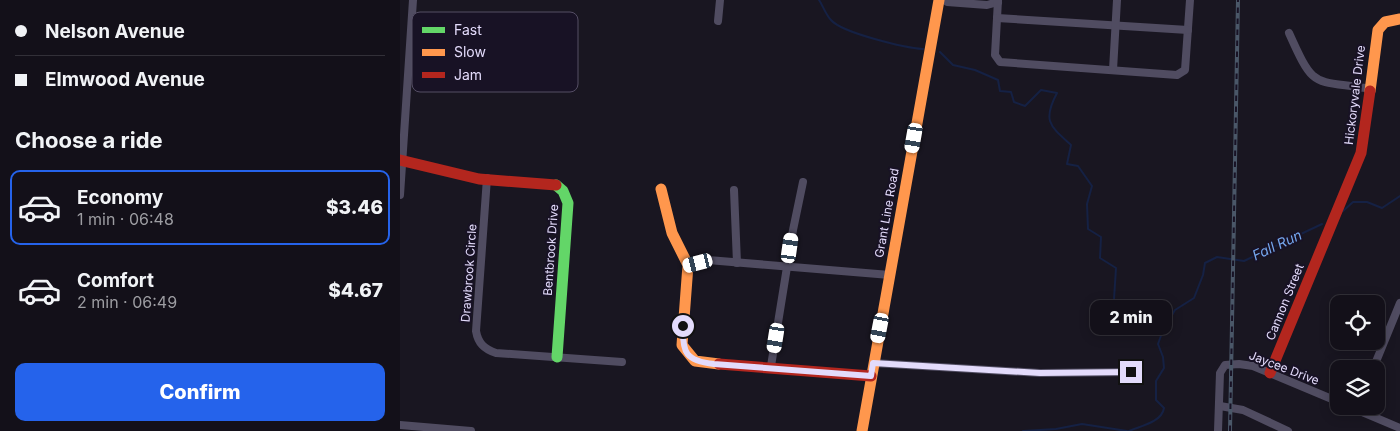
<!DOCTYPE html>
<html lang="en">
<head>
<meta charset="utf-8">
<style>
  :root { --surface:#131019; --page:#1c1922; --text:#f1f3f6; --muted:#9d9da2; --line:#323038; --accent:#2563eb }
  body { margin:0; font-family:Inter,sans-serif; background:var(--page); color:var(--text); height:100vh; display:flex; flex-direction:column; font-size:19px; white-space:nowrap }
  * { box-sizing:border-box; margin:0 }
  p { font-size:16px; color:var(--muted) }
  .icon { flex:none; width:28px; height:28px; fill:none; stroke:currentColor; stroke-width:2; stroke-linecap:round; stroke-linejoin:round }
  .map { position:relative; flex:1; overflow:hidden }
  .drawer { display:flex; flex-direction:column; background:var(--surface); width:400px }
  .drawer>* { flex:none }
  .top-card { display:grid; align-content:center; height:110px; padding:0 15px; background:var(--surface) }
  .tools { position:absolute; left:930px; top:295px; display:grid; gap:10px }
  .tools a { display:grid; place-items:center; width:55px; height:55px; border-radius:10px; background:var(--surface); box-shadow:0 2px 12px #0003,0 0 0 1px var(--line); font-size:25px }
  .end { position:absolute; width:22px; height:22px; margin:-11px; border:6px solid #e3dbfb; background:#111; box-shadow:0 0 0 2px #111 }
  .from { border-radius:50% }
  .bubble { position:absolute; height:35px; border-radius:10px; background:var(--surface); box-shadow:0 2px 12px #0003,0 0 0 1px var(--line); font-size:16px; font-weight:800; line-height:35px; text-align:center }
  .car { position:absolute; width:15px; height:30px; margin:-15px -8px; border-radius:6px; box-shadow:0 0 4px 1px #0007; background:linear-gradient(#fff 24%,#345 0 40%,#fff 0 76%,#345 0 86%,#fff 0) }
  .top-card b { display:flex; align-items:center; gap:18px; height:48px; font-size:19px }
  .top-card b+b { border-top:1px solid var(--line) }
  .top-card i { width:12px; height:12px; background:var(--text) }
  ul { padding:0; list-style:none }
  li { display:flex; align-items:center; gap:15px; height:75px; margin:0 10px 8px; padding:0 5px; border:2px solid transparent; border-radius:10px }
  li div { flex:1 }
  li b { display:block; font-size:19px }
  li em { font-style:normal; font-weight:800 }
  li.active { border-color:var(--accent) }
  li>.icon { width:45px; height:45px; stroke-width:1.5 }
  h2 { padding:0 15px; font-size:22px; line-height:60px }
  .action { display:flex; gap:10px; margin-top:auto; padding:10px 15px }
  .action a { flex:1; height:58px; border-radius:10px; background:var(--accent); color:#fff; font-size:20px; font-weight:800; line-height:58px; text-align:center }
  main { display:flex; flex:1; min-height:0 }
  .map>svg:first-child { display:block }
  .lines { fill:none; stroke-linecap:round; stroke-linejoin:round }
  .stream { stroke:#152144; stroke-width:2 }
  .street { stroke:#504c61; stroke-width:8 }
  .fast { stroke:#63d668; stroke-width:11 }
  .slow { stroke:#ff974d; stroke-width:11 }
  .jam { stroke:#b3261e; stroke-width:11 }
  .rail-casing { stroke:#4a5768; stroke-width:4 }
  .rail { stroke:#181225; stroke-width:2; stroke-dasharray:5.5; stroke-linecap:butt }
  .route { stroke:#e3dbfb; stroke-width:6 }
  .labels { text-anchor:middle; stroke-width:4; stroke-linejoin:round; paint-order:stroke }
  .street-label { font-size:12px; fill:#e3dbfb; stroke:#181225 }
  .water-label { font-size:14px; font-style:italic; fill:#75a7ee; stroke:#181225 }
  .key { fill:#181225; stroke:#554e65; stroke-width:1 }
  .key-label { font-size:14px; fill:#e3dbfb }
</style>
</head>
<body>
<main>
<section class="drawer">
<div class="top-card">
<b><i class="from"></i>Nelson Avenue</b>
<b><i></i>Elmwood Avenue</b>
</div>
<h2>Choose a ride</h2>
<ul>
<li class="active"><svg class="icon" aria-label="car" viewBox="0 0 24 24"><path d="M5 17H2v-5l4-1 3-4h7l3 4 3 1v5h-3M9 17h6M6 11h13"/><circle cx="7" cy="17" r="2"/><circle cx="17" cy="17" r="2"/></svg><div><b>Economy</b><p>1 min · 06:48</p></div><em>$3.46</em></li>
<li><svg class="icon" aria-label="car" viewBox="0 0 24 24"><path d="M5 17H2v-5l4-1 3-4h7l3 4 3 1v5h-3M9 17h6M6 11h13"/><circle cx="7" cy="17" r="2"/><circle cx="17" cy="17" r="2"/></svg><div><b>Comfort</b><p>2 min · 06:49</p></div><em>$4.67</em></li>
</ul>
<div class="action"><a>Confirm</a></div>
</section>
<div class="map">
<svg width="1000" height="431" viewBox="0 0 1000 431">
  <rect width="100%" height="100%" fill="#191621"/>
  <g class="lines">
    <g class="stream">
      <path d="M419,0C423,6 426,15 431,20C442,33 506,48 523,49"/>
      <path d="M540,52L553,65L575,70L598,80L600,91L611,92L614,102L625,106L641,90L657,93C642,121 650,126 671,145L667,164L678,166L692,186L687,204L688,229L701,237L700,258L716,268L714,299L719,322L730,325L741,324L763,330"/>
      <polyline points="943,211 953,202 967,202 982,208 1000,196"/>
      <polyline points="623,431 656,429 682,424 727,431"/>
      <path d="M729,431C741,426 762,422 764,408L756,400V381L764,368L763,357L758,344L763,330L775,310L794,298L803,275L805,263L817,257L844,261L922,224"/>
    </g>
    <g class="street">
      <polyline points="545,0 547,2 587,5 598,2"/>
      <polyline points="598,0 595,55 600,62 777,75 785,70 790,0"/>
      <polyline points="597,18 788,30"/>
      <polyline points="318,21 320,0"/>
      <path d="M889,33C915,91 912,79 971,89"/>
      <polyline points="713,70 717,0"/>
      <path d="M87,178L76,331C78,343 84,349 96,353L222,362"/>
      <polyline points="334,190 337,263"/>
      <polyline points="0,195 13,0"/>
      <polyline points="288,265 308,260 490,275"/>
      <polyline points="473,363 640,373 731,372"/>
      <polyline points="371,366 393,230 403,182"/>
      <polyline points="973,369 1000,303"/>
      <polyline points="820,406 843,410 888,431"/>
      <polyline points="948,406 1000,428"/>
      <polyline points="0,425 71,431"/>
      <polyline points="818,431 820,373 825,365 839,364 853,366 939,402"/>
    </g>
    <polyline class="fast" points="156,185 163,191 168,203 157,357"/>
    <g class="slow">
      <polyline points="970,91 978,30 985,22 1000,19"/>
      <polyline points="261,189 272,233 288,265 282,345 295,361 319,364"/>
      <polyline points="462,431 539,0"/>
    </g>
    <g class="jam">
      <polyline points="0,160 79,179 156,185"/>
      <polyline points="319,364 471,376"/>
      <polyline points="870,373 961,153 970,91"/>
    </g>
    <defs>
      <polyline id="rail" points="830,431 838,0"/>
    </defs>
    <use href="#rail" class="rail-casing"/>
    <use href="#rail" class="rail"/>
  </g>
  <g class="lines">
    <path class="route" d="M283,326C282,353 286,361 314,364L471,376L473,363L640,373L731,372"/>
  </g>
  <g class="labels">
    <g class="street-label">
      <text transform="translate(955 95) rotate(-83)" y="4">Hickoryvale Drive</text>
      <text transform="translate(487 213) rotate(-80)" y="4">Grant Line Road</text>
      <text transform="translate(151 250) rotate(-86)" y="4">Bentbrook Drive</text>
      <text transform="translate(69 273) rotate(-86)" y="4">Drawbrook Circle</text>
      <text transform="translate(885 302) rotate(-68)" y="4">Cannon Street</text>
      <text transform="translate(884 368) rotate(21)" y="4">Jaycee Drive</text>
    </g>
    <g class="water-label">
      <text transform="translate(877 245) rotate(-25)" y="5">Fall Run</text>
    </g>
  </g>
  <rect x="12" y="12" width="166" height="80" rx="8" class="key"/>
  <rect x="22" y="27" width="23" height="6" fill="#63d668"/>
  <rect x="22" y="49" width="23" height="7" fill="#ff974d"/>
  <rect x="22" y="72" width="23" height="6" fill="#b3261e"/>
  <g class="key-label">
    <text x="54" y="35">Fast</text>
    <text x="54" y="57">Slow</text>
    <text x="54" y="80">Jam</text>
  </g>
</svg>
<div class="tools">
<a><svg class="icon" aria-label="locate" viewBox="0 0 24 24"><circle cx="12" cy="12" r="6"/><path d="M12 2v4M12 18v4M2 12h4M18 12h4"/></svg></a>
<a><svg class="icon" aria-label="layers" viewBox="0 0 24 24"><path d="M12 4l9 5-9 5-9-5zM3 14l9 5 9-5"/></svg></a>
</div>
<i class="end from" style="left:283px;top:326px"></i>
<i class="end" style="left:731px;top:372px"></i>
<div class="bubble" style="left:690px;top:300px;width:82px">2 min</div>
<i class="car" style="left:514px;top:138px;rotate:190deg"></i>
<i class="car" style="left:390px;top:248px;rotate:8deg"></i>
<i class="car" style="left:298px;top:263px;rotate:256deg"></i>
<i class="car" style="left:480px;top:328px;rotate:191deg"></i>
<i class="car" style="left:376px;top:338px;rotate:189deg"></i>
</div>
</main>
</body>
</html>
